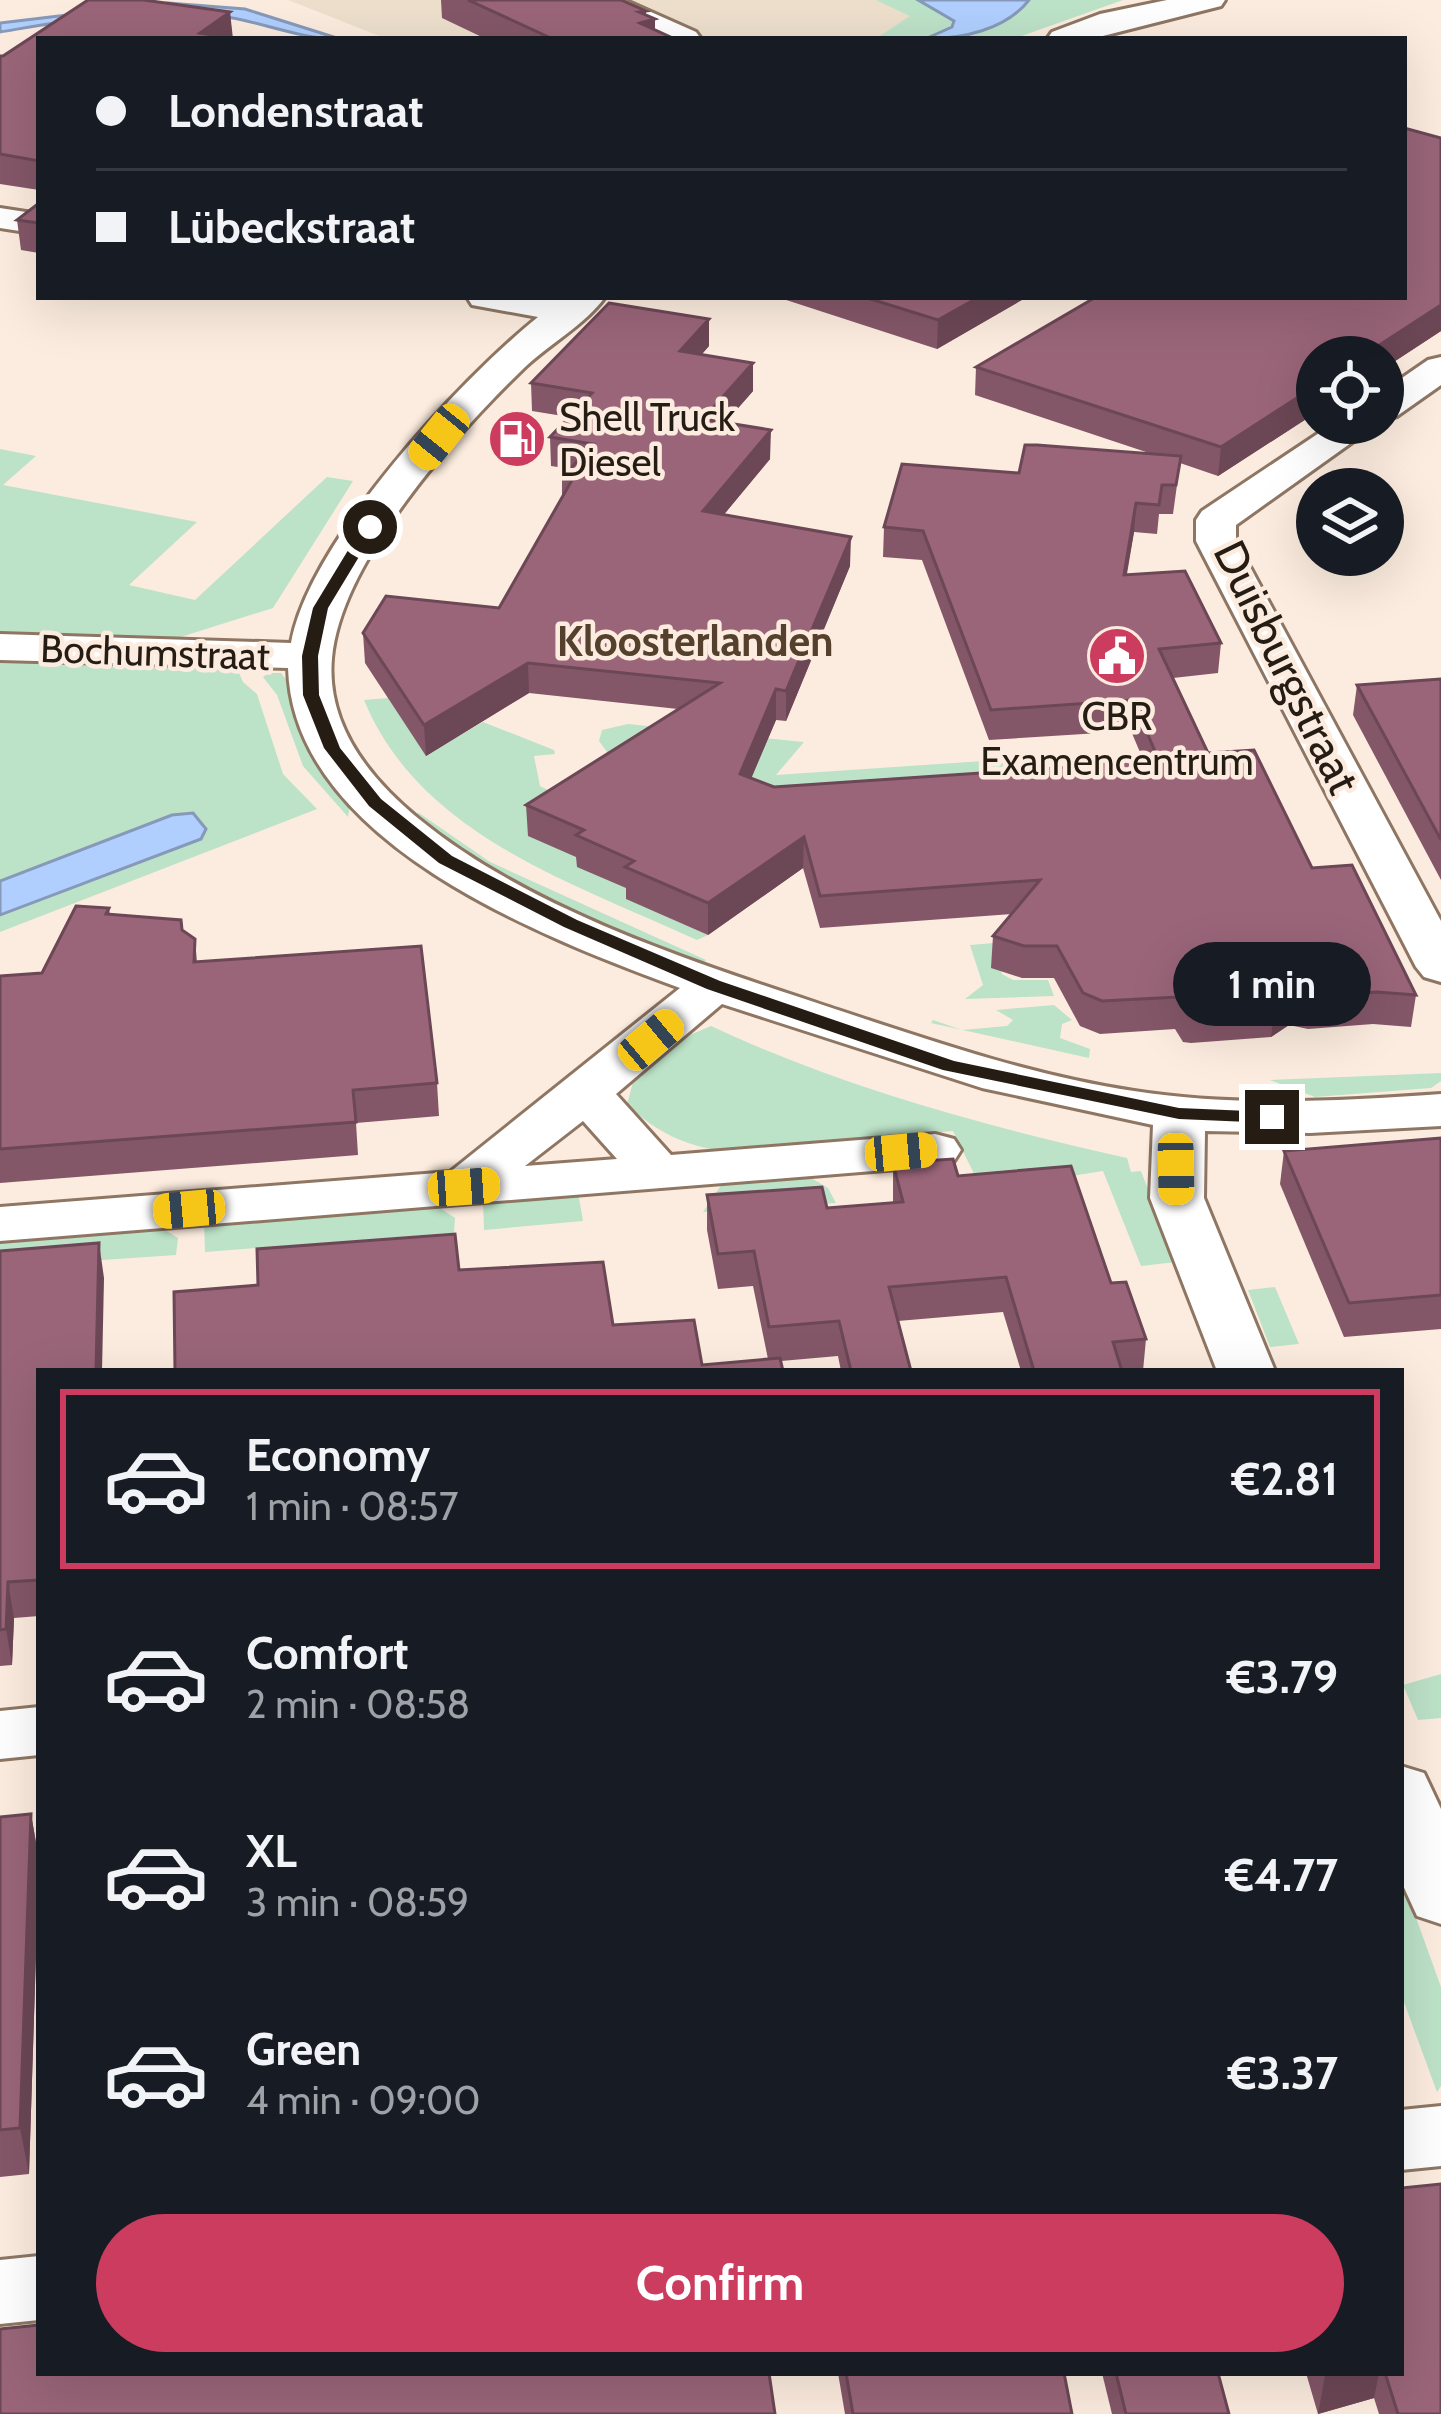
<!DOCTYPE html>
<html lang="en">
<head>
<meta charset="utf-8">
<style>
  :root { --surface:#171b24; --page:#242831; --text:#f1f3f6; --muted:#9ea1a6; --line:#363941; --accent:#cb3c5e }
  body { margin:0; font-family:Cabin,sans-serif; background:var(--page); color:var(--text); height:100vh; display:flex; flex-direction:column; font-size:45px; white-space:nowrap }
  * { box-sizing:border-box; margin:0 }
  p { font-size:39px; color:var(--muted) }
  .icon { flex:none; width:66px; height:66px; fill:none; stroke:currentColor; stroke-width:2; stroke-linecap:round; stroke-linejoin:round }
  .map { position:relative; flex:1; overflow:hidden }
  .sheet { position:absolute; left:36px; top:1368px; width:1368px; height:1008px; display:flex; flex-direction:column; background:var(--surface); border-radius:0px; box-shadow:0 12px 48px #0002 }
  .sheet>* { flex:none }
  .banner { position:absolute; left:36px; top:36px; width:1371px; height:264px; border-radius:0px; box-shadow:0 12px 48px #0002; display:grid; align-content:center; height:264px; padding:0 60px; background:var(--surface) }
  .controls { position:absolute; left:1296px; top:336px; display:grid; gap:24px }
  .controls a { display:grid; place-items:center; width:108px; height:108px; border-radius:50%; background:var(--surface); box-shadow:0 12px 48px #0002; font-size:60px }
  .end { position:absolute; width:54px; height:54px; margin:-27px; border:15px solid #251c14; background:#fff; box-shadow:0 0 0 6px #fff }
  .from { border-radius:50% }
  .bubble { position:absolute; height:84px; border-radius:42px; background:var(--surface); box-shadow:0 12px 48px #0002; font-size:39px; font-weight:700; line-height:84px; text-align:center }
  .car { position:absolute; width:36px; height:72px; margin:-36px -18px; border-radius:15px; box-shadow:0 0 9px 3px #0007; background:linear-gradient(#f5c518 24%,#345 0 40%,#f5c518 0 76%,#345 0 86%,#f5c518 0) }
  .banner b { display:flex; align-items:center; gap:42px; height:114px; font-size:45px }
  .banner b+b { border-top:3px solid var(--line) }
  .banner i { width:30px; height:30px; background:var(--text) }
  ul { padding:21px 0 0; list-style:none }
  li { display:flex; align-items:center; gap:36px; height:180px; margin:0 24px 18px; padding:0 36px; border:6px solid transparent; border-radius:0px }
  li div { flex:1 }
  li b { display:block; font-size:45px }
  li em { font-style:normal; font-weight:700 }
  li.active { border-color:var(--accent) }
  li>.icon { width:108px; height:108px; stroke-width:1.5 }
  .primary-button { display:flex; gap:24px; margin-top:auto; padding:24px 60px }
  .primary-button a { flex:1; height:138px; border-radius:72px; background:var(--accent); color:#fff; font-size:48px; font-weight:700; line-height:138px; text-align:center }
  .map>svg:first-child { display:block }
  .commercial { fill:#eddfcc }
  .green { fill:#bce2c8 }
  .water { fill:#b0cffe; stroke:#8699b8; stroke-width:3 }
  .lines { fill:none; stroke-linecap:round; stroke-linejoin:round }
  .minor-casing { stroke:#8e7663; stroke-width:6 }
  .minor { fill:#fff; fill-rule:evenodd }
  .wall { fill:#845768 }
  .shaded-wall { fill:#6c4755 }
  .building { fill:#9a6579; stroke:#6c4755; stroke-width:3 }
  .route { fill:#251c14 }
  .labels { text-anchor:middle; stroke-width:9; stroke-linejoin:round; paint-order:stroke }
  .far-poi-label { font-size:39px; fill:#251c14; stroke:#fcecdf; text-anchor:start }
  .far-street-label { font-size:39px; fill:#251c14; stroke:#fcecdf }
  .far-quarter-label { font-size:42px; font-weight:bold; fill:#55402e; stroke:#fcecdf }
  .street-label { font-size:45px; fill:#251c14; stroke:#fcecdf }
</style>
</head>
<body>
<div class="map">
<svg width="1441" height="2414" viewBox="0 0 1441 2414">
  <rect width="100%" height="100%" fill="#fcecdf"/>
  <polygon class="commercial" points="288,0 890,0 921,20 874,39 387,39"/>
  <g class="green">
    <polygon points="876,0 1123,0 1013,39 875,39 910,16"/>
    <polygon points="0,449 36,456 3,485 197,522 129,585 195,600 327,477 353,481 273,608 168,641 0,636"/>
    <polygon points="0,659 236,666 243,682 257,694 283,774 317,809 0,932"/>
    <polygon points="268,673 281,673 289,683 313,755 350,805 348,817 303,766 277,695 263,677"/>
    <path d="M388,698L426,755L483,722L554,750L555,754L534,756L540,786L577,805L585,861L635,892L627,899L708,935L697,940C574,883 420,836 364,700Z"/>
    <polygon points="628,724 804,742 776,775 1013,759 1029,801 740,805 766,742 640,765 607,752 599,741 602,730"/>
    <path d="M419,813L490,862L706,960L697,968C595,930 496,880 406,818Z"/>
    <polygon points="994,943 1002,974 1013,980 1048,980 1054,996 965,999 983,985 970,945"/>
    <polygon points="1054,1005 1072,1020 1062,1024 1060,1038 1090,1049 1089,1058 931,1023 933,1020 962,1030 1007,1026 1013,1020 996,1010"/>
    <path d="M711,1026C843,1088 985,1126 1127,1158L1131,1172L1141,1171L1176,1262L1141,1266L1103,1171L982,1190L953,1131L724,1151C684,1146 657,1132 627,1105L634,1078L690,1035Z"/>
    <polygon points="1441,1073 1441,1081 1431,1088 1315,1097 1270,1080"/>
    <polygon points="806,1175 828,1188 836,1203 703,1212 724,1181"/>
    <polygon points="578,1192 583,1221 484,1230 483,1200"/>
    <polygon points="434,1204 455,1218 454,1233 205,1252 204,1221"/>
    <polygon points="157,1225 178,1238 176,1255 0,1267 0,1237"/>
    <polygon points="1275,1287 1299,1344 1270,1347 1248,1290"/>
    <polygon points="1441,1674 1441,1718 1418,1720 1403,1685"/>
    <polygon points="1401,1876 1441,1987 1441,2086 1437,2092 1401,1994"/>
  </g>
  <g class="water">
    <path d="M918,0H1029C1006,30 961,39 925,39L952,27L954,21Z"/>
    <path d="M168,3L245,9L340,39C299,39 262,22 222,16C149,5 72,20 0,32V23Z"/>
    <polygon points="193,813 206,829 201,839 0,915 0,881 172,815"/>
  </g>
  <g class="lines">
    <defs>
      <g id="minor">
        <polygon points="584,0 624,0 696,32 701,39 660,39 588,6"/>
        <polygon points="1167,0 1225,0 1221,6 1091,39 1047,39 1052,32 1100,14"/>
        <polygon points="0,208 39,214 39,234 0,228"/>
        <path d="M467,297H605C586,324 548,345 524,368C455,435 341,561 332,658C326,725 370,779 419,819C530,910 693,962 829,1007C929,1040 1029,1075 1134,1091C1236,1107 1338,1101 1441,1094V1126L1310,1133L1205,1131L1204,1198L1275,1371H1217L1150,1198L1153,1125L982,1088L722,1004L616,1094L671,1155L935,1134L954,1139L961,1150L954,1161L935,1166L0,1241V1207L450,1172L680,988C542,937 293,842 288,668L0,660V634L291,643C309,542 459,381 538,317L472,305ZM583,1121L617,1159L525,1166Z"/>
        <polygon points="1441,357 1441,385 1397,416 1383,420 1383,391 1428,360"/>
        <polygon points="1334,423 1379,423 1236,525 1236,541 1441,921 1441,982 1424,977 1416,967 1196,541 1196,520 1202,511"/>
        <polygon points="39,1707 39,1755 0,1759 0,1711"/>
        <polygon points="1401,1766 1424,1773 1441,1809 1441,1924 1417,1916 1401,1881"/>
        <polygon points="1441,2106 1441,2166 1401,2170 1401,2110"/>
        <polygon points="39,2256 39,2320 0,2324 0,2260"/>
      </g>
    </defs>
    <use href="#minor" class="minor-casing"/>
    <use href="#minor" class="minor"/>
  </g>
  <g class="wall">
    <polygon points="88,0 144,0 230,12 232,38 239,39 39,39 39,190 0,184 0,56 3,56"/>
    <polygon points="441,0 621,0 646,15 655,30 675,39 486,39 442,18"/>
    <polygon points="1441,138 1441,331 1383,369 1317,357 1317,412 1218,476 1180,463 1173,514 1159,514 1157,534 1134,532 1127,574 1221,643 1218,673 1173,678 1208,753 1312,868 1416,995 1411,1027 1373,1024 1308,1029 1289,1025 1271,1037 1191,1043 1183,1042 1175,1029 1100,1034 1080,1026 1054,978 1022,978 991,968 993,936 1012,914 820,928 803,868 708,935 626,899 626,888 577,867 576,857 528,836 526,805 678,709 529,693 426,756 365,663 363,633 499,608 562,497 562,478 571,469 551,466 550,437 569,417 532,411 531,383 709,346 701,355 753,363 753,391 725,423 770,459 724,514 850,566 786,721 776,720 751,778 774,787 1084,766 1084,761 1142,757 1131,731 989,740 922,560 883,557 884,527 1019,473 1149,453 975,395 976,367"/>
    <polygon points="39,203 39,253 21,250 17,220"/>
    <polygon points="777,297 1027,297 937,349"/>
    <polygon points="1441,679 1441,880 1353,715 1357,685"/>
    <polygon points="109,908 110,915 182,930 195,939 197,962 437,1083 439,1116 356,1123 358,1155 0,1183 0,976 42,973"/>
    <polygon points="1441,1138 1441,1329 1344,1337 1280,1184 1284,1151"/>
    <polygon points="893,1163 958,1176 1111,1283 1146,1339 1143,1371 1021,1371 1003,1312 898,1321 911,1371 841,1371 838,1356 781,1361 783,1371 175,1371 459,1270 613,1325 702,1365 768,1359 753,1286 718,1289 707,1230 707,1195 827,1208 893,1203"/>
    <polygon points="0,1251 104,1278 39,1371 39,1616 14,1618 12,1665 0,1666"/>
    <polygon points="31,1814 39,1860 29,2174 0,2177 0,1817"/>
    <polygon points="838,2373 1064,2373 1072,2414 845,2414"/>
    <polygon points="1102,2373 1218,2373 1229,2414 1112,2414"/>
    <polygon points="1306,2373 1401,2373 1441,2414 1379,2414 1374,2398 1318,2414"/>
  </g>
  <g class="shaded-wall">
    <polygon points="646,11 646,21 655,19 655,39 640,39 639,12"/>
    <polygon points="230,12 233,39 200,33"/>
    <polygon points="979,297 1027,297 937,349 938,320"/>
    <polygon points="1441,305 1441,331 1383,369 1383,357 1361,357"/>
    <polygon points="709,319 709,346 680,379 680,351"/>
    <polygon points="753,363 753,391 704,447 703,419"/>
    <polygon points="1317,385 1317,412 1218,476 1221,447"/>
    <polygon points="771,430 770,459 703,540 703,511"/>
    <polygon points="1136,503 1134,532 1121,604 1124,575"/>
    <polygon points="851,537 850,566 786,721 786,691"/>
    <polygon points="528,663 529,693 426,756 424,725"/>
    <polygon points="776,689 776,720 740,805 740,774"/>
    <polygon points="804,837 803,868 708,935 708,903"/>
    <polygon points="1293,992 1289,1025 1271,1037 1275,1004"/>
    <polygon points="99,1243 104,1278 102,1371 96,1371"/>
    <polygon points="8,1582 14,1618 12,1665 6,1629"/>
    <polygon points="31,1814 39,1860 29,2174 20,2128"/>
    <polygon points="1336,2373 1379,2373 1374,2398 1318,2414 1325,2376"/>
  </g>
  <g class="building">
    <polygon points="88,0 144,0 230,12 200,33 239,39 39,39 39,161 0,154 0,56 3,56"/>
    <polygon points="468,0 621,0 646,11 639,12 655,19 640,23 675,39 553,39"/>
    <polygon points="1404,128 1441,138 1441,305 1361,357 1317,357 1317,385 1221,447 976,367 1096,297 1404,297"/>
    <polygon points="39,203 39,223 17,220"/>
    <polygon points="864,297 979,297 938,320"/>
    <polygon points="609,303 709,319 680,351 753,363 703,419 771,430 703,511 851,537 786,691 776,689 740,774 774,787 1086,766 1084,761 1157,756 1133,700 991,710 923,531 884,527 902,464 1019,473 1025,445 1037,445 1181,456 1176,485 1162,485 1159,505 1136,503 1124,575 1185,571 1221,643 1159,649 1208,753 1254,750 1312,868 1352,865 1416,995 1377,992 1312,997 1293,992 1275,1004 1194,1011 1186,1009 1178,997 1102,1001 1083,993 1057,946 1024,946 993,936 1040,880 820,896 804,837 708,903 625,867 634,861 576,835 584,830 526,805 720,683 528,663 424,725 363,633 386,596 499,608 572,480 562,478 593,444 550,437 592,393 531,383"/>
    <polygon points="1441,679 1441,840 1357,685"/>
    <polygon points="76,906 109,908 106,914 181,920 182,930 195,939 194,962 421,946 437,1083 353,1090 356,1122 0,1149 0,976 42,973"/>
    <polygon points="1441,1138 1441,1295 1349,1303 1284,1151"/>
    <polygon points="953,1159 958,1176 1071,1166 1111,1283 1126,1282 1146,1339 1113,1342 1122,1371 1034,1371 1006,1277 889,1287 911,1371 851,1371 839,1321 769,1327 754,1251 718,1254 707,1195 822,1187 827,1208 903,1202 893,1163"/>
    <polygon points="455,1234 459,1270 603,1262 613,1325 694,1320 702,1365 780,1358 783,1371 175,1371 174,1292 258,1285 257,1249"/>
    <polygon points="99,1243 96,1371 39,1371 39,1580 8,1582 6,1629 0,1630 0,1251"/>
    <polygon points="31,1814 20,2128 0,2130 0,1817"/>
    <polygon points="1441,2184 1441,2414 1398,2414 1385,2373 1401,2373 1401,2188"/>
    <polygon points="39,2325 39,2373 769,2373 775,2414 0,2414 0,2329"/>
    <polygon points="846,2373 1064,2373 1072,2414 853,2414"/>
    <polygon points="1116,2373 1218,2373 1229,2414 1126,2414"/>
  </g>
  <polygon class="route" points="364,524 377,527 328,608 318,656 319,695 340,748 381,799 452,856 577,920 720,981 954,1061 1179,1108 1272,1112 1281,1117 1272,1123 1179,1119 943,1070 707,989 564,927 439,863 369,806 324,748 303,695 302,656 313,608"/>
  <defs>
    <symbol id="fuel-disc" viewBox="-11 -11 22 22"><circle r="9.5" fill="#cb3c5e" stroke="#fcecdf"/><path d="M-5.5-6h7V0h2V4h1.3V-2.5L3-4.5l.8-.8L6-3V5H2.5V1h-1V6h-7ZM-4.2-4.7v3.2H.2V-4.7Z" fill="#fff"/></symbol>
    <symbol id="civic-disc" viewBox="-11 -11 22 22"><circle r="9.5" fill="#cb3c5e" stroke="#fcecdf"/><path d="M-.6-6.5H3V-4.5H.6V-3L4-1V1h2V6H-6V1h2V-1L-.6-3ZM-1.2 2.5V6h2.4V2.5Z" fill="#fff"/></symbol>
  </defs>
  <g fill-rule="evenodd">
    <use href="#fuel-disc" x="484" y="406" width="66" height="66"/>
    <use href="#civic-disc" x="1084" y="623" width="66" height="66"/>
  </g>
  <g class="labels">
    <g class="far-poi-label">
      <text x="559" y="431">Shell Truck<tspan x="559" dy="45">Diesel</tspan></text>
      <text x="1117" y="730" text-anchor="middle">CBR<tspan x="1117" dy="45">Examencentrum</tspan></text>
    </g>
    <g class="far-street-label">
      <text transform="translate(155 652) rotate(2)" y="14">Bochumstraat</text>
    </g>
    <g class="far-quarter-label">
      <text x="695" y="656">Kloosterlanden</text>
    </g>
    <g class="street-label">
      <text transform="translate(1287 667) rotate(64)" y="16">Duisburgstraat</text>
    </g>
  </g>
</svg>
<div class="controls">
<a><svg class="icon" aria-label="locate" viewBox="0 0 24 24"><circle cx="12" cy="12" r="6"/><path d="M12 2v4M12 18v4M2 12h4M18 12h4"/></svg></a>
<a><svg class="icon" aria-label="layers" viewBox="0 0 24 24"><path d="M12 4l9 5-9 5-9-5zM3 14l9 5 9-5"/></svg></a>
</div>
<i class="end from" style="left:370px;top:527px"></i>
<i class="end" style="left:1272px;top:1117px"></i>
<div class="bubble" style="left:1173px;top:942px;width:198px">1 min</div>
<i class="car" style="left:439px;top:437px;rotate:219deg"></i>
<i class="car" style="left:651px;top:1040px;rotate:50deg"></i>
<i class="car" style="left:901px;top:1152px;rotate:85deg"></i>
<i class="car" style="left:1176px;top:1169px;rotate:179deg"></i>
<i class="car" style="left:464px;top:1187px;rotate:86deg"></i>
<i class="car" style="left:189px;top:1209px;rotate:265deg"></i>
<div class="banner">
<b><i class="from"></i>Londenstraat</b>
<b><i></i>Lübeckstraat</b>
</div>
<section class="sheet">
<ul>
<li class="active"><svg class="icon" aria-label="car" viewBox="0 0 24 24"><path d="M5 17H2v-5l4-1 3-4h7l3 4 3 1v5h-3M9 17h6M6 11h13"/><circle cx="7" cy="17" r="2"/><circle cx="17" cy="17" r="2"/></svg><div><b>Economy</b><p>1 min · 08:57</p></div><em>€2.81</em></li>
<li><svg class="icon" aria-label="car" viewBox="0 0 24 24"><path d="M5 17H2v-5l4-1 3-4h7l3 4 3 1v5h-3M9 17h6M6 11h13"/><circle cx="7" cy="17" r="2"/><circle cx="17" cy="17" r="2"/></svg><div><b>Comfort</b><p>2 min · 08:58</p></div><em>€3.79</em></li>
<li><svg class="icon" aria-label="car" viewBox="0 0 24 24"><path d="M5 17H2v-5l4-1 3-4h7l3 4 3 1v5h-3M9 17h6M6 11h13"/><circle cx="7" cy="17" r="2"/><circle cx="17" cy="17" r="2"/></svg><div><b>XL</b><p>3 min · 08:59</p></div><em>€4.77</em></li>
<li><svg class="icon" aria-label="car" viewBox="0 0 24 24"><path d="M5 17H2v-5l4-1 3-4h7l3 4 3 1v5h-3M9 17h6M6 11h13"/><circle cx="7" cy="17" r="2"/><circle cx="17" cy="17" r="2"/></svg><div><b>Green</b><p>4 min · 09:00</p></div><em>€3.37</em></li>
</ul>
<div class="primary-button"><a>Confirm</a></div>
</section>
</div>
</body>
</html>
